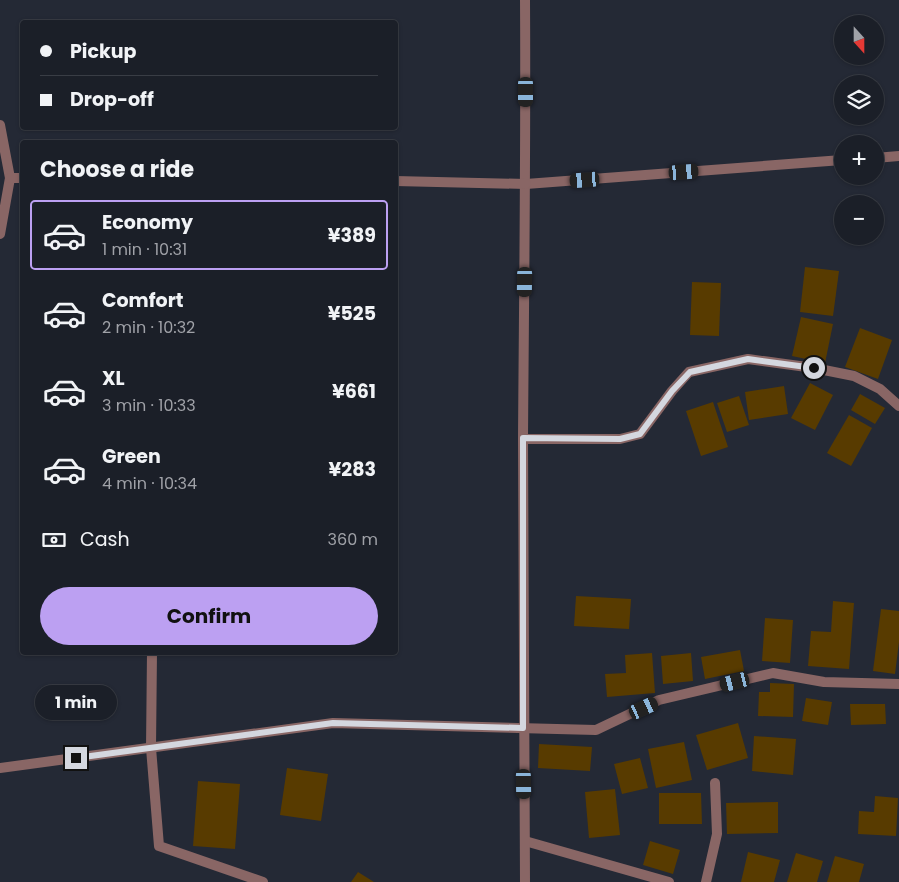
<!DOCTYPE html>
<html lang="en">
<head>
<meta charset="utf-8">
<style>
  :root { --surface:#1b1f28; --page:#242730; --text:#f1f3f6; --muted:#a0a2a8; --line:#393d45; --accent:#bca0f2 }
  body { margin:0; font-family:Poppins,sans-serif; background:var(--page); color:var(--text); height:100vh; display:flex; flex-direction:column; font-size:19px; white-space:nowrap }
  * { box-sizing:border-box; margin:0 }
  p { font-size:16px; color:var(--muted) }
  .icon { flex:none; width:28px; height:28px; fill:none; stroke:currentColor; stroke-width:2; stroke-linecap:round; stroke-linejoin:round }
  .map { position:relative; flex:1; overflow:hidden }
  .side { position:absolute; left:20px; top:140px; width:378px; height:515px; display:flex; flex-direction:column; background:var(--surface); border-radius:5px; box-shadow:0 1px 4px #0004,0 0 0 1px var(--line) }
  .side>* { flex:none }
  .guide { position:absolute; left:20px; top:20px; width:378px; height:110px; border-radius:5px; box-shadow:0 1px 4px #0004,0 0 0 1px var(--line); display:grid; align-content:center; height:110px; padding:0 20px; background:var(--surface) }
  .needle { width:32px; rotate:159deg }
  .tools { position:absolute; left:834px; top:15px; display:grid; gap:10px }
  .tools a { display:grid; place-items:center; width:50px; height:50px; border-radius:50%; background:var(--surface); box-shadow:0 1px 4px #0004,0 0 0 1px var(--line); font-size:25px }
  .end { position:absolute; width:22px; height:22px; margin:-11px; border:6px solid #d4d7df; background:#111; box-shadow:0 0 0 2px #111 }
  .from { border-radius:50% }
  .bubble { position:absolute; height:35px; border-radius:18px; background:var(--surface); box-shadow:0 1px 4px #0004,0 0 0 1px var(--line); font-size:16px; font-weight:700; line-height:35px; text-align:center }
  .car { position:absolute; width:15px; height:30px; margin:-15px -8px; border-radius:6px; box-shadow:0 0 4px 1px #0007; background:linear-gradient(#222 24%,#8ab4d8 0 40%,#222 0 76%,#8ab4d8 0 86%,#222 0) }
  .guide b { display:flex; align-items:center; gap:18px; height:48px; font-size:19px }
  .guide b+b { border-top:1px solid var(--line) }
  .guide i { width:12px; height:12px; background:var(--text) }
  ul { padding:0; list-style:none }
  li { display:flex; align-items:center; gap:15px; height:70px; margin:0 10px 8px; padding:0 10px; border:2px solid transparent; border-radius:5px }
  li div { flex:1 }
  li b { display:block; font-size:19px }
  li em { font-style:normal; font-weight:700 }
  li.active { border-color:var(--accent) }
  li>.icon { width:45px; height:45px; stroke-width:1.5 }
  h2 { padding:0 20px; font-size:22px; line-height:60px }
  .pay { display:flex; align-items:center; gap:12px; height:55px; padding:0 20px; font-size:19px }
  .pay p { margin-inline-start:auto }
  .cta { display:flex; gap:10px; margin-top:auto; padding:10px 20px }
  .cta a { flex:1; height:58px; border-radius:30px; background:var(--accent); color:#111; font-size:20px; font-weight:700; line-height:58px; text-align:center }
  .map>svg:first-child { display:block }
  .building { fill:#583b00 }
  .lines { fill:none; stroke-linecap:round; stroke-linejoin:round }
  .lane { stroke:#896665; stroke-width:10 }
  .street { stroke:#896665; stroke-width:10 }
  .route { stroke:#d4d7df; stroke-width:6 }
</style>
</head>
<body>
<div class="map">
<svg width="899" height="882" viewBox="0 0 899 882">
  <rect width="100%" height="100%" fill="#242935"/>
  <g class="building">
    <polygon points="805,267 839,271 833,316 800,312"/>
    <polygon points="692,282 721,283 719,336 690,335"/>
    <polygon points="801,317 833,324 825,363 792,356"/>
    <polygon points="860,328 892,340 878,379 845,367"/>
    <polygon points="810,383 833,395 815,430 791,418"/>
    <polygon points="784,386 788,414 749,420 745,392"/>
    <polygon points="860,394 885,408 875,424 851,410"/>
    <polygon points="739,396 749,425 727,432 717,403"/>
    <polygon points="713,402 728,447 701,456 686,411"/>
    <polygon points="849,415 872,428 851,466 827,453"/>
    <polygon points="576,596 631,599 629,629 574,626"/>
    <polygon points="833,601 854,603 849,669 808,666 811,631 831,632"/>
    <polygon points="881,609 899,611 899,642 895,674 873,671"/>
    <polygon points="765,618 793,620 790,663 762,661"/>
    <polygon points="740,650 744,671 705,679 701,657"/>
    <polygon points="652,653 655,693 607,697 605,674 626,673 625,655"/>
    <polygon points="691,653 693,681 663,684 661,656"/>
    <polygon points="770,683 794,684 793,717 758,716 759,692 770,692"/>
    <polygon points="806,698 832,702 828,725 802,721"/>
    <polygon points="850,704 885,704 886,724 851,725"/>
    <polygon points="738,723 748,758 707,770 696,735"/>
    <polygon points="754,736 796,739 793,775 752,771"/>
    <polygon points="684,742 692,780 656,788 648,749"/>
    <polygon points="539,744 592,747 590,771 538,768"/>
    <polygon points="640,758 648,788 622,794 614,764"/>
    <polygon points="287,768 328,774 321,821 280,815"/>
    <polygon points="198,781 240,784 235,849 193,846"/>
    <polygon points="615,789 620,835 589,838 585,792"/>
    <polygon points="659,793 701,793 702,824 659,824"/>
    <polygon points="875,796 898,798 896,836 858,834 859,811 874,812"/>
    <polygon points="778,802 778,833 727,834 726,803"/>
    <polygon points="650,841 680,850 673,874 643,865"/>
    <polygon points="748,852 780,860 774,882 741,882"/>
    <polygon points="796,853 823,861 817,882 787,882"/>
    <polygon points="835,856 864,864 859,882 827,882"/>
    <polygon points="358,872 374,882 351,882"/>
  </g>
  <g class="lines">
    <g class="lane">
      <polyline points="875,158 899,156"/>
      <polyline points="526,184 842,160"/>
      <polyline points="523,439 620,439 640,434 672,391 689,372 748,359 814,368 854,376 880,389 899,406"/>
      <polyline points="152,652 151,748 159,846 263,882"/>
      <polyline points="0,768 333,723 596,730 659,700 773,673 824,682 899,684"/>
      <polyline points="525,841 669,882"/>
      <path d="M525,882C525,734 523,587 523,439C524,292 526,146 525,0"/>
      <polyline points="706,882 717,834 715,783"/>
    </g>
    <g class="street">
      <polyline points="0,125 10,178 0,234"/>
      <polyline points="10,178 22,178"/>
      <polyline points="395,181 526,184"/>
    </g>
  </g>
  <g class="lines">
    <polyline class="route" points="76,758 333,723 523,728 523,438 620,439 640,434 672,391 690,372 748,359 814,368"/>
  </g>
</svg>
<div class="tools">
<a><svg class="needle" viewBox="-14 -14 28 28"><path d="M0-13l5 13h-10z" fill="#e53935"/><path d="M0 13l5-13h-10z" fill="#a0a2a8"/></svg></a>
<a><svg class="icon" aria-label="layers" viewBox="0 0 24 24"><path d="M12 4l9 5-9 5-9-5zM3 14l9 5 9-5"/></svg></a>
<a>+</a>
<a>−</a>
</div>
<i class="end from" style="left:814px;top:368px"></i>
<i class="end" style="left:76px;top:758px"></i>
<div class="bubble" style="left:35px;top:685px;width:82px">1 min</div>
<i class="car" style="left:526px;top:92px;rotate:180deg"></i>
<i class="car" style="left:684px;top:172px;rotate:86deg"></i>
<i class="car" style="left:585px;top:180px;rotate:266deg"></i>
<i class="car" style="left:525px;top:282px;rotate:181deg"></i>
<i class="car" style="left:735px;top:682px;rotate:256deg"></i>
<i class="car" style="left:644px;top:708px;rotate:65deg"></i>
<i class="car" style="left:524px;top:784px;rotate:179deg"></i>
<div class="guide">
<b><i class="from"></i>Pickup</b>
<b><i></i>Drop-off</b>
</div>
<section class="side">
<h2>Choose a ride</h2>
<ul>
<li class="active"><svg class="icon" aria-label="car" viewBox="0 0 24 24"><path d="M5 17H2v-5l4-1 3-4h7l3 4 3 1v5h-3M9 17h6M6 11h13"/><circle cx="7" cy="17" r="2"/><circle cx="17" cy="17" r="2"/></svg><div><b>Economy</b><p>1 min · 10:31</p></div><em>¥389</em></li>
<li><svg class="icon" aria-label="car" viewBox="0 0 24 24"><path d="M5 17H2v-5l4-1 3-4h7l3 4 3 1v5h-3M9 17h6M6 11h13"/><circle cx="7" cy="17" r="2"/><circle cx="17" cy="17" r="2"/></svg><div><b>Comfort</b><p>2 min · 10:32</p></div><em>¥525</em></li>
<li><svg class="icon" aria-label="car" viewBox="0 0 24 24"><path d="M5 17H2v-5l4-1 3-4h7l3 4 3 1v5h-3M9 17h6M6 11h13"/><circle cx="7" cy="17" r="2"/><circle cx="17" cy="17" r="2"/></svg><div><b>XL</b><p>3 min · 10:33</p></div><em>¥661</em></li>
<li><svg class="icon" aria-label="car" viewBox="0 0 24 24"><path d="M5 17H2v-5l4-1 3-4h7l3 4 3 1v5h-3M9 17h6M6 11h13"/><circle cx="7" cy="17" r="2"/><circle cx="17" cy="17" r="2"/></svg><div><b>Green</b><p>4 min · 10:34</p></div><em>¥283</em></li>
</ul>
<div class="pay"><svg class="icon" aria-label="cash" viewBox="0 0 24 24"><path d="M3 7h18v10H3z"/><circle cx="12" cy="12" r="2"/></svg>Cash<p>360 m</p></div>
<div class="cta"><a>Confirm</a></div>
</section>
</div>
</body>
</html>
